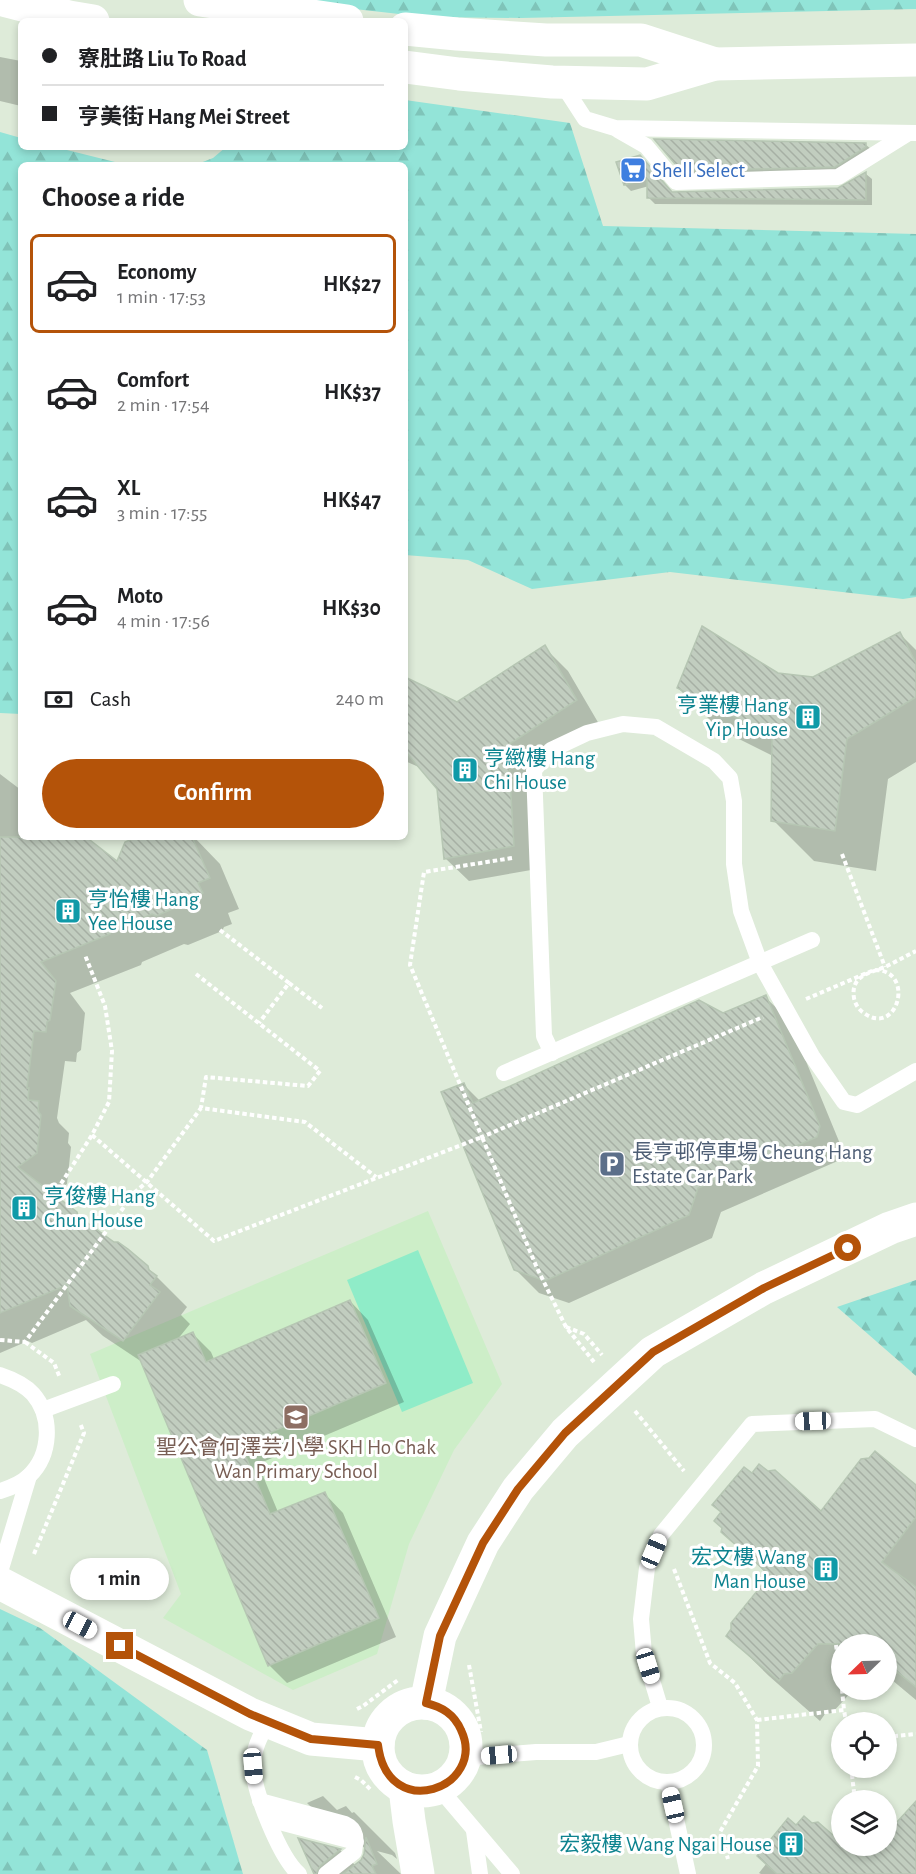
<!DOCTYPE html>
<html lang="en">
<head>
<meta charset="utf-8">
<style>
  :root { --surface:#fff; --page:#f2f2f2; --text:#202124; --muted:#757577; --line:#e0e0e0; --accent:#b45309 }
  body { margin:0; font-family:"Alegreya Sans","Noto Sans TC",sans-serif; background:var(--page); color:var(--text); height:100vh; display:flex; flex-direction:column; font-size:22px; white-space:nowrap }
  * { box-sizing:border-box; margin:0 }
  p { font-size:20px; color:var(--muted) }
  .icon { flex:none; width:33px; height:33px; fill:none; stroke:currentColor; stroke-width:2; stroke-linecap:round; stroke-linejoin:round }
  .map { position:relative; flex:1; overflow:hidden }
  .drawer { position:absolute; left:18px; top:162px; width:390px; height:678px; display:flex; flex-direction:column; background:var(--surface); border-radius:9px; box-shadow:0 3px 9px #0003 }
  .drawer>* { flex:none }
  .guide { position:absolute; left:18px; top:18px; width:390px; height:132px; border-radius:9px; box-shadow:0 3px 9px #0003; display:grid; align-content:center; height:132px; padding:0 24px; background:var(--surface) }
  .needle { width:39px; rotate:247deg }
  .buttons { position:absolute; left:831px; top:1634px; display:grid; gap:12px }
  .buttons a { display:grid; place-items:center; width:66px; height:66px; border-radius:50%; background:var(--surface); box-shadow:0 3px 9px #0003; font-size:30px }
  .end { position:absolute; width:27px; height:27px; margin:-14px; border:8px solid #b45309; background:#fff; box-shadow:0 0 0 3px #fff }
  .from { border-radius:50% }
  .bubble { position:absolute; height:42px; border-radius:21px; background:var(--surface); box-shadow:0 3px 9px #0003; font-size:20px; font-weight:600; line-height:42px; text-align:center }
  .car { position:absolute; width:18px; height:36px; margin:-18px -9px; border-radius:8px; box-shadow:0 0 4px 2px #0007; background:linear-gradient(#fff 24%,#345 0 40%,#fff 0 76%,#345 0 86%,#fff 0) }
  .guide b { display:flex; align-items:center; gap:21px; height:57px; font-size:22px }
  .guide b+b { border-top:2px solid var(--line) }
  .guide i { width:15px; height:15px; background:var(--text) }
  ul { padding:0; list-style:none }
  li { display:flex; align-items:center; gap:18px; height:99px; margin:0 12px 9px; padding:0 12px; border:3px solid transparent; border-radius:9px }
  li div { flex:1 }
  li b { display:block; font-size:22px }
  li em { font-style:normal; font-weight:600 }
  li.active { border-color:var(--accent) }
  li>.icon { width:54px; height:54px; stroke-width:1.5 }
  h2 { padding:0 24px; font-size:27px; line-height:72px }
  .pay { display:flex; align-items:center; gap:15px; height:66px; padding:0 24px; font-size:22px }
  .pay p { margin-inline-start:auto }
  .button { display:flex; gap:12px; margin-top:auto; padding:12px 24px }
  .button a { flex:1; height:69px; border-radius:36px; background:var(--accent); color:#fff; font-size:24px; font-weight:600; line-height:69px; text-align:center }
  .map>svg:first-child { display:block }
  .education { fill:#cdeec8 }
  .forest { fill:url(#forest-firs) }
  .pitch { fill:#8fecc8 }
  .shadow { fill:#0003 }
  .building { fill:url(#building-back-hatch); stroke:#b6c6b3; stroke-width:1.5 }
  .lines { fill:none; stroke-linecap:round; stroke-linejoin:round }
  .path { stroke:#fff; stroke-width:4; stroke-dasharray:4.5 3; stroke-linecap:butt }
  .lane { stroke:#fff; stroke-width:16 }
  .street { stroke:#fff; stroke-width:33 }
  .secondary { stroke:#fff; stroke-width:33 }
  .route { stroke:#b45309; stroke-width:8 }
  .labels { text-anchor:middle; stroke-width:6; stroke-linejoin:round; paint-order:stroke }
  .shop-label { font-size:21px; fill:#366cbe; stroke:#fff; text-anchor:start }
  .culture-label { font-size:21px; fill:#0d838f; stroke:#fff; text-anchor:end }
  .service-label { font-size:21px; fill:#4e5e75; stroke:#fff; text-anchor:start }
  .education-label { font-size:21px; fill:#785e54; stroke:#fff }
</style>
</head>
<body>
<div class="map">
<svg width="916" height="1874" viewBox="0 0 916 1874">
  <defs>
    <pattern id="forest-firs" width="22" height="20" patternUnits="userSpaceOnUse" patternTransform="scale(1.5)"><rect width="22" height="20" fill="#93e4d8"/><path d="M5 1l3.5 6h-7zM16 11l3.5 6h-7z" fill="#7fc4b9"/></pattern>
    <pattern id="building-back-hatch" width="6" height="6" patternUnits="userSpaceOnUse" patternTransform="scale(1.5)"><rect width="6" height="6" fill="#c1cdbf"/><path d="M-1 5l2 2M0 0l6 6M5-1l2 2" fill="none" stroke="#a6b0a4"/></pattern>
  </defs>
  <rect width="100%" height="100%" fill="#deebd9"/>
  <polygon class="education" points="428,1211 502,1384 454,1450 409,1544 377,1654 293,1690 163,1618 181,1594 90,1354"/>
  <g class="forest">
    <polygon points="274,0 916,0 916,9 521,18 426,17"/>
    <polygon points="405,100 570,123 603,226 916,234 916,597 903,599 670,572 532,589 468,560 405,555 405,165 195,165 213,158 226,147 405,147"/>
    <polygon points="0,132 21,138 21,147 55,147 127,165 21,165 21,714 0,713"/>
    <polygon points="916,1280 916,1376 837,1307"/>
    <polygon points="0,1609 40,1628 207,1750 243,1874 0,1874"/>
  </g>
  <polygon class="pitch" points="418,1250 473,1383 402,1412 347,1280"/>
  <g class="shadow">
    <polygon points="0,57 21,61 21,106 0,101"/>
    <polygon points="865,144 872,150 841,172 688,177 682,170"/>
    <polygon points="618,163 676,194 839,189 866,174 872,179 872,205 655,204 649,198 649,186 631,191 625,185"/>
    <polygon points="900,634 916,650 916,762 888,779 876,871 814,861 773,820 773,756 719,729 678,688 778,675 813,679"/>
    <polygon points="544,647 568,671 599,724 531,769 537,869 469,881 445,858 438,789 421,768 405,761 405,679 457,704"/>
    <polygon points="0,774 21,790 21,837 83,837 118,863 142,837 194,837 220,864 239,909 228,913 232,924 224,927 222,931 188,945 184,944 142,962 141,965 70,993 85,1013 81,1050 77,1053 76,1062 65,1061 57,1118 59,1123 69,1133 68,1143 71,1147 67,1184 52,1195 76,1213 91,1228 147,1267 187,1307 181,1315 190,1324 177,1340 193,1334 211,1352 214,1359 350,1301 368,1320 404,1402 258,1464 278,1512 325,1494 343,1513 396,1637 287,1683 269,1665 142,1362 103,1336 86,1320 32,1343 28,1341 0,1353"/>
    <polygon points="765,997 789,1020 843,1151 840,1160 721,1212 712,1238 569,1303 539,1293 515,1269 463,1084 480,1101 723,1015"/>
    <polygon points="916,1487 916,1700 886,1675 886,1644 842,1644 842,1689 854,1689 832,1713 825,1714 820,1721 769,1676 728,1636 770,1577 723,1531 821,1513"/>
    <polygon points="323,1796 337,1810 346,1806 352,1813 354,1812 395,1853 397,1859 392,1855 377,1851 401,1874 315,1874 301,1840 340,1850 356,1866 362,1861 366,1848 347,1842 307,1803"/>
    <polygon points="916,1810 916,1874 761,1874 759,1873 766,1864 864,1865 881,1845 886,1845"/>
  </g>
  <g class="building">
    <polygon points="654,139 866,143 866,147 835,167 681,171"/>
    <polygon points="640,155 672,192 838,188 866,172 866,200 647,198 647,179 624,185 616,162"/>
    <polygon points="702,626 778,673 813,677 900,632 916,663 916,697 847,739 835,831 771,821 772,736 677,688"/>
    <polygon points="545,645 577,700 508,745 514,846 444,859 437,789 405,751 405,677 457,702"/>
    <polygon points="0,837 86,837 117,861 125,842 137,837 192,837 210,878 198,883 203,893 194,897 192,901 156,916 152,914 111,931 110,934 41,962 56,981 50,1020 47,1022 46,1032 34,1031 27,1088 29,1088 28,1100 39,1101 38,1111 41,1115 37,1153 18,1167 77,1212 78,1216 114,1242 118,1242 128,1249 148,1266 149,1270 157,1276 150,1285 160,1292 123,1341 70,1306 67,1285 0,1313"/>
    <polygon points="766,995 820,1126 817,1137 698,1188 689,1215 545,1281 514,1270 441,1092 464,1083 473,1103 699,1000 723,1013"/>
    <polygon points="350,1300 386,1383 241,1445 270,1514 325,1492 379,1618 268,1666 138,1355 193,1332 206,1362"/>
    <polygon points="875,1451 916,1485 916,1517 882,1562 916,1587 916,1687 886,1663 886,1644 818,1644 792,1673 784,1674 779,1681 726,1636 731,1629 731,1623 770,1575 721,1532 722,1528 714,1521 721,1512 712,1505 744,1467 752,1473 759,1464 768,1471 775,1470 821,1511 861,1459 869,1458"/>
    <polygon points="916,1801 916,1874 777,1874 757,1856 788,1818 796,1825 804,1816 812,1823 818,1822 842,1843 842,1845 886,1845 886,1834"/>
    <polygon points="366,1837 377,1864 372,1866 376,1874 343,1874 361,1860 364,1854"/>
    <polygon points="298,1838 341,1849 320,1866 316,1874 314,1874"/>
  </g>
  <g class="lines">
    <g class="path">
      <polyline points="842,854 885,967"/>
      <polyline points="512,858 424,872 410,965 482,1137 763,1017"/>
      <polyline points="220,930 289,983 259,1023"/>
      <polyline points="196,974 320,1071 308,1086 206,1077 201,1108"/>
      <polyline points="289,983 322,1008"/>
      <path d="M806,999L874,970C916,969 898,1038 864,1013C859,1010 855,1004 854,998C850,974 872,973 887,966C897,961 906,956 916,951"/>
      <polyline points="92,1135 214,1241 482,1137 537,1268 566,1327 594,1362"/>
      <polyline points="57,1190 92,1135 109,1102 112,1051 105,1006 85,955"/>
      <polyline points="566,1327 584,1334 602,1355"/>
      <polyline points="0,1340 25,1342 135,1192 147,1182 201,1108 305,1122 376,1177"/>
      <polyline points="25,1342 54,1363 60,1378"/>
      <polyline points="635,1411 684,1471"/>
      <polyline points="34,1554 84,1433 80,1423"/>
      <polyline points="674,1569 710,1663 735,1683 757,1720 758,1766 720,1832 728,1859"/>
      <polyline points="836,1645 842,1688"/>
      <polyline points="469,1665 481,1732"/>
      <polyline points="842,1689 844,1710"/>
      <polyline points="357,1709 363,1706 398,1680"/>
      <polyline points="757,1720 844,1710 846,1722"/>
      <polyline points="886,1737 916,1734"/>
      <polyline points="851,1767 855,1800"/>
      <polyline points="355,1777 361,1780 372,1791"/>
    </g>
    <g class="lane">
      <polyline points="561,82 585,119 615,128 916,133"/>
      <polyline points="618,130 646,146 676,182 838,177 907,134"/>
      <polyline points="552,1053 544,1036 534,770 551,750 587,733 623,724 656,727 714,761 730,778 734,801 734,864 741,911 760,963 812,1056 844,1102 857,1105 916,1071"/>
      <polyline points="504,1073 812,940"/>
      <path d="M0,1375C12,1379 24,1384 33,1394C53,1417 51,1455 29,1476C21,1484 10,1488 0,1491"/>
      <polyline points="43,1410 113,1384"/>
      <polyline points="0,1572 29,1476"/>
      <polyline points="660,1707 644,1654 641,1619 647,1568 661,1535 752,1424 875,1419 916,1439"/>
      <circle cx="667" cy="1745" r="37"/>
      <path d="M268,1722C260,1736 253,1750 253,1766C253,1790 280,1858 299,1874"/>
      <polyline points="464,1758 536,1752 596,1752 629,1744"/>
      <polyline points="668,1782 688,1874"/>
      <polyline points="439,1788 512,1874"/>
      <path d="M260,1801L345,1824C358,1830 356,1840 354,1852L326,1874"/>
      <polyline points="268,1819 356,1842"/>
      <polyline points="474,1831 480,1874"/>
    </g>
    <g class="street">
      <polyline points="0,1583 250,1714 311,1739 378,1745"/>
      <polyline points="426,1703 440,1636 483,1543 518,1489 565,1433 653,1352 764,1288 890,1228 916,1219"/>
      <circle cx="422" cy="1747" r="44"/>
      <polyline points="405,1788 409,1821 418,1874"/>
    </g>
    <g class="secondary">
      <polyline points="3,0 69,17 93,21"/>
      <polyline points="200,0 347,21"/>
      <polyline points="405,29 457,34 546,40 641,40 715,64"/>
      <polyline points="405,67 459,74 552,82 647,84 715,64 916,60"/>
    </g>
  </g>
  <g class="lines">
    <path class="route" d="M120,1646L250,1714L311,1739L378,1745C388,1825 488,1787 461,1730C454,1714 442,1707 426,1703L440,1636L483,1543L518,1489L565,1433L653,1352L764,1288L848,1248"/>
  </g>
  <defs>
    <symbol id="supermarket-square" viewBox="-11 -11 22 22"><rect x="-9" y="-9" width="18" height="18" rx="4" fill="#3f7fe0" stroke="#fff"/><path d="M-6-5.5h2.5l.6 2H6L4.5 2H-2.5L-4.4-4H-6ZM-1.5 3.2a1.3 1.3 0 1 0 .1 0ZM3 3.2a1.3 1.3 0 1 0 .1 0Z" fill="#fff"/></symbol>
    <symbol id="building-square" viewBox="-11 -11 22 22"><rect x="-9" y="-9" width="18" height="18" rx="4" fill="#0f9aa8" stroke="#fff"/><path d="M-4-6H4V6H1V3H-1V6H-4ZM-2.5-4.3h1.7v1.8h-1.7ZM.8-4.3h1.7v1.8H.8ZM-2.5-1h1.7V.8h-1.7ZM.8-1h1.7V.8H.8Z" fill="#fff"/></symbol>
    <symbol id="parking-square" viewBox="-11 -11 22 22"><rect x="-9" y="-9" width="18" height="18" rx="4" fill="#5c6f8a" stroke="#fff"/><path d="M-3.5-5.5H1a3.5 3.5 0 0 1 0 7H-1V5.5H-3.5ZM-1-3.4V-.6H.8a1.4 1.4 0 0 0 0-2.8Z" fill="#fff"/></symbol>
    <symbol id="school-square" viewBox="-11 -11 22 22"><rect x="-9" y="-9" width="18" height="18" rx="4" fill="#8d6e63" stroke="#fff"/><path d="M0-5L7-2L0 1L-7-2ZM-4 1L0 2.5L4 1V4Q0 6-4 4Z" fill="#fff"/></symbol>
  </defs>
  <g fill-rule="evenodd">
    <use href="#supermarket-square" x="618" y="155" width="30" height="30"/>
    <use href="#building-square" x="793" y="702" width="30" height="30"/>
    <use href="#building-square" x="450" y="755" width="30" height="30"/>
    <use href="#building-square" x="53" y="896" width="30" height="30"/>
    <use href="#parking-square" x="597" y="1149" width="30" height="30"/>
    <use href="#building-square" x="9" y="1193" width="30" height="30"/>
    <use href="#school-square" x="281" y="1402" width="30" height="30"/>
    <use href="#building-square" x="811" y="1554" width="30" height="30"/>
    <use href="#building-square" x="776" y="1829" width="30" height="30"/>
  </g>
  <g class="labels">
    <g class="shop-label">
      <text x="652" y="177">Shell Select</text>
    </g>
    <g class="culture-label">
      <text x="788" y="712">亨業樓 Hang<tspan x="788" dy="24">Yip House</tspan></text>
      <text x="484" y="765" text-anchor="start">亨緻樓 Hang<tspan x="484" dy="24">Chi House</tspan></text>
      <text x="88" y="906" text-anchor="start">亨怡樓 Hang<tspan x="88" dy="24">Yee House</tspan></text>
      <text x="44" y="1203" text-anchor="start">亨俊樓 Hang<tspan x="44" dy="24">Chun House</tspan></text>
      <text x="806" y="1564">宏文樓 Wang<tspan x="806" dy="24">Man House</tspan></text>
      <text x="772" y="1851">宏毅樓 Wang Ngai House</text>
    </g>
    <g class="service-label">
      <text x="632" y="1159">長亨邨停車場 Cheung Hang<tspan x="632" dy="24">Estate Car Park</tspan></text>
    </g>
    <g class="education-label">
      <text x="296" y="1454">聖公會何澤芸小學 SKH Ho Chak<tspan x="296" dy="24">Wan Primary School</tspan></text>
    </g>
  </g>
</svg>
<div class="buttons">
<a><svg class="needle" viewBox="-14 -14 28 28"><path d="M0-13l5 13h-10z" fill="#e53935"/><path d="M0 13l5-13h-10z" fill="#757577"/></svg></a>
<a><svg class="icon" aria-label="locate" viewBox="0 0 24 24"><circle cx="12" cy="12" r="6"/><path d="M12 2v4M12 18v4M2 12h4M18 12h4"/></svg></a>
<a><svg class="icon" aria-label="layers" viewBox="0 0 24 24"><path d="M12 4l9 5-9 5-9-5zM3 14l9 5 9-5"/></svg></a>
</div>
<i class="end from" style="left:848px;top:1248px"></i>
<i class="end" style="left:120px;top:1646px"></i>
<div class="bubble" style="left:70px;top:1558px;width:99px">1 min</div>
<i class="car" style="left:813px;top:1421px;rotate:268deg"></i>
<i class="car" style="left:654px;top:1551px;rotate:23deg"></i>
<i class="car" style="left:80px;top:1625px;rotate:118deg"></i>
<i class="car" style="left:648px;top:1666px;rotate:163deg"></i>
<i class="car" style="left:499px;top:1755px;rotate:265deg"></i>
<i class="car" style="left:253px;top:1766px;rotate:175deg"></i>
<i class="car" style="left:673px;top:1805px;rotate:347deg"></i>
<div class="guide">
<b><i class="from"></i>寮肚路 Liu To Road</b>
<b><i></i>亨美街 Hang Mei Street</b>
</div>
<section class="drawer">
<h2>Choose a ride</h2>
<ul>
<li class="active"><svg class="icon" aria-label="car" viewBox="0 0 24 24"><path d="M5 17H2v-5l4-1 3-4h7l3 4 3 1v5h-3M9 17h6M6 11h13"/><circle cx="7" cy="17" r="2"/><circle cx="17" cy="17" r="2"/></svg><div><b>Economy</b><p>1 min · 17:53</p></div><em>HK$27</em></li>
<li><svg class="icon" aria-label="car" viewBox="0 0 24 24"><path d="M5 17H2v-5l4-1 3-4h7l3 4 3 1v5h-3M9 17h6M6 11h13"/><circle cx="7" cy="17" r="2"/><circle cx="17" cy="17" r="2"/></svg><div><b>Comfort</b><p>2 min · 17:54</p></div><em>HK$37</em></li>
<li><svg class="icon" aria-label="car" viewBox="0 0 24 24"><path d="M5 17H2v-5l4-1 3-4h7l3 4 3 1v5h-3M9 17h6M6 11h13"/><circle cx="7" cy="17" r="2"/><circle cx="17" cy="17" r="2"/></svg><div><b>XL</b><p>3 min · 17:55</p></div><em>HK$47</em></li>
<li><svg class="icon" aria-label="car" viewBox="0 0 24 24"><path d="M5 17H2v-5l4-1 3-4h7l3 4 3 1v5h-3M9 17h6M6 11h13"/><circle cx="7" cy="17" r="2"/><circle cx="17" cy="17" r="2"/></svg><div><b>Moto</b><p>4 min · 17:56</p></div><em>HK$30</em></li>
</ul>
<div class="pay"><svg class="icon" aria-label="cash" viewBox="0 0 24 24"><path d="M3 7h18v10H3z"/><circle cx="12" cy="12" r="2"/></svg>Cash<p>240 m</p></div>
<div class="button"><a>Confirm</a></div>
</section>
</div>
</body>
</html>
